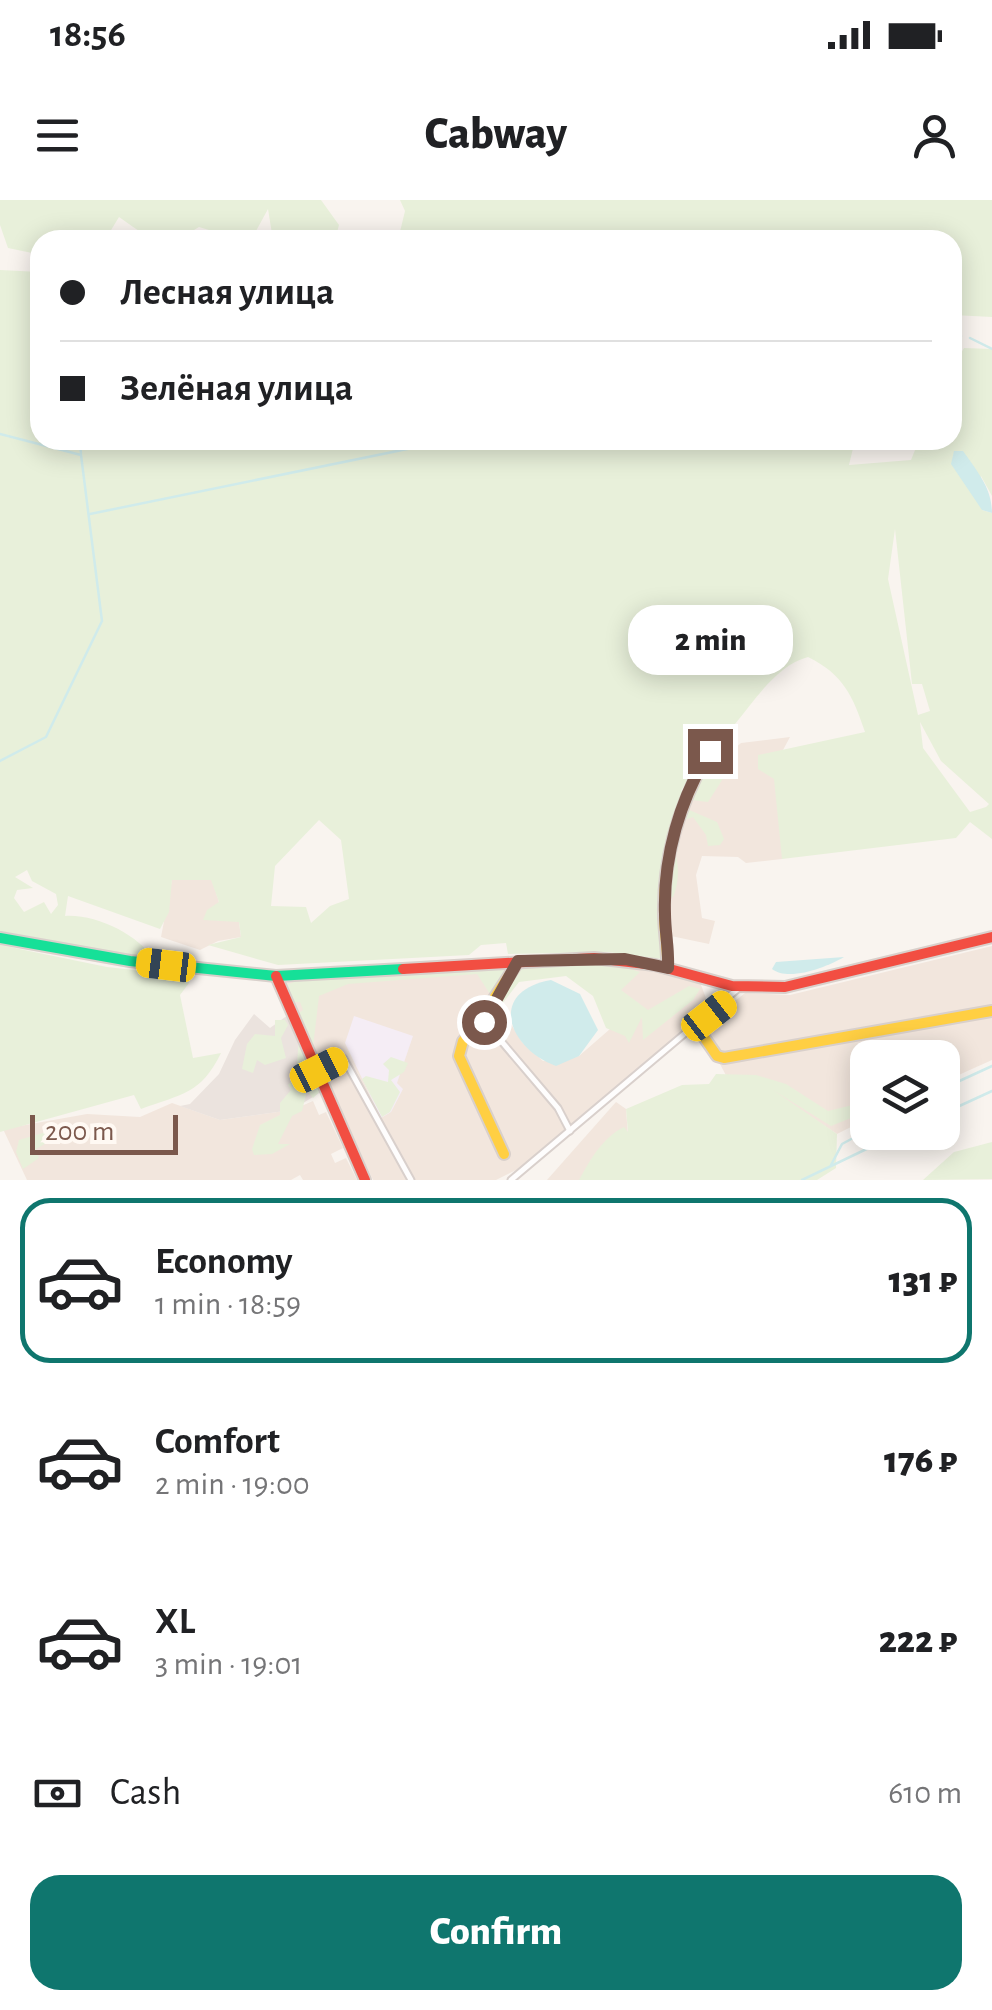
<!DOCTYPE html>
<html lang="en">
<head>
<meta charset="utf-8">
<style>
  :root { --surface:#fff; --page:#f6f6f6; --text:#202124; --muted:#757577; --line:#e0e0e0; --accent:#0f766e }
  body { margin:0; font-family:"Alegreya Sans",sans-serif; background:var(--page); color:var(--text); height:100vh; display:flex; flex-direction:column; font-size:38px; white-space:nowrap }
  * { box-sizing:border-box; margin:0 }
  p { font-size:32px; color:var(--muted) }
  .icon { flex:none; width:55px; height:55px; fill:none; stroke:currentColor; stroke-width:2; stroke-linecap:round; stroke-linejoin:round }
  .map { position:relative; height:980px; overflow:hidden }
  .side { display:flex; flex-direction:column; background:var(--surface); flex:1 }
  .side>* { flex:none }
  .top-card { position:absolute; left:30px; top:30px; width:932px; height:220px; border-radius:30px; box-shadow:0 5px 25px #0003; display:grid; align-content:center; height:220px; padding:0 30px; background:var(--surface) }
  .buttons { position:absolute; left:850px; top:840px; display:grid; gap:20px }
  .buttons a { display:grid; place-items:center; width:110px; height:110px; border-radius:20px; background:var(--surface); box-shadow:0 5px 25px #0003; font-size:50px }
  .scale { position:absolute; left:30px; bottom:25px; width:148px; box-sizing:border-box; padding-left:10px; border:5px solid #7b584c; border-top:0; font-size:28px; line-height:35px; white-space:nowrap; color:#7b584c; -webkit-text-stroke:8px #fff9f3; paint-order:stroke }
  .end { position:absolute; width:45px; height:45px; margin:-22px; border:12px solid #7b584c; background:#fff; box-shadow:0 0 0 5px #fff }
  .from { border-radius:50% }
  .bubble { position:absolute; height:70px; border-radius:30px; background:var(--surface); box-shadow:0 5px 25px #0003; font-size:32px; font-weight:800; line-height:70px; text-align:center }
  .car { position:absolute; width:30px; height:60px; margin:-30px -15px; border-radius:12px; box-shadow:0 0 8px 2px #0007; background:linear-gradient(#f5c518 24%,#345 0 40%,#f5c518 0 76%,#345 0 86%,#f5c518 0) }
  .top-card b { display:flex; align-items:center; gap:35px; height:95px; font-size:38px }
  .top-card b+b { border-top:2px solid var(--line) }
  .top-card i { width:25px; height:25px; background:var(--text) }
  ul { padding:18px 0 0; list-style:none }
  li { display:flex; align-items:center; gap:30px; height:165px; margin:0 20px 15px; padding:0 10px; border:5px solid transparent; border-radius:30px }
  li div { flex:1 }
  li b { display:block; font-size:38px }
  li em { font-style:normal; font-weight:800 }
  li.on { border-color:var(--accent) }
  li>.icon { width:90px; height:90px; stroke-width:1.5 }
  .pay { display:flex; align-items:center; gap:25px; height:110px; padding:0 30px; font-size:38px }
  .pay p { margin-inline-start:auto }
  .action { display:flex; gap:20px; margin-top:auto; padding:20px 30px }
  .action a { flex:1; height:115px; border-radius:30px; background:var(--accent); color:#fff; font-size:40px; font-weight:800; line-height:115px; text-align:center }
  .status { display:flex; justify-content:space-between; align-items:center; height:70px; padding:0 50px; background:var(--surface); direction:ltr }
  .status svg { height:28px; fill:currentColor }
  header { display:flex; justify-content:space-between; align-items:center; height:130px; padding:0 30px; background:var(--surface); font-size:45px; font-weight:800 }
  .map>svg:first-child { display:block }
  .residential { fill:#f2e6dd }
  .industrial { fill:#ebe3de }
  .education { fill:#f5edf5 }
  .green { fill:#e8f0da; fill-rule:evenodd }
  .water { fill:#d0ebeb }
  .lines { fill:none; stroke-linecap:round; stroke-linejoin:round }
  .stream { stroke:#d0ebeb; stroke-width:2.5 }
  .street-casing { stroke:#d9d0cc; stroke-width:9 }
  .fast-casing { stroke:#d9d0cb; stroke-width:14 }
  .slow-casing { stroke:#d9d0cb; stroke-width:14 }
  .jam-casing { stroke:#d9d0cb; stroke-width:14 }
  .street { stroke:#fefdfd; stroke-width:5 }
  .fast { stroke:#16e098; stroke-width:10 }
  .slow { stroke:#ffcf43; stroke-width:10 }
  .jam { stroke:#f24e42; stroke-width:10 }
  .route { stroke:#7b584c; stroke-width:12 }
</style>
</head>
<body>
<div class="status"><b>18:56</b><svg viewBox="0 0 49 12"><path d="M0 12V9h3v3zM5 12V6h3v6zM10 12V3h3v9zM15 12V0h3v12zM26 1h20v11H26zM47 4h2v5h-2z"/></svg></div>
<header><svg class="icon" aria-label="menu" viewBox="0 0 24 24"><path d="M4 6h16M4 12h16M4 18h16"/></svg>Cabway<svg class="icon" aria-label="person" viewBox="0 0 24 24"><circle cx="12" cy="8" r="4"/><path d="M4 21q1-7 8-7t8 7"/></svg></header>
<div class="map">
<svg width="992" height="980" viewBox="0 0 992 980">
  <rect width="100%" height="100%" fill="#f9f4ef"/>
  <g class="residential">
    <polygon points="790,537 783,550 782,659 746,663 738,657 702,656 696,675 702,718 715,721 709,744 671,736 666,710 682,624 699,575 709,559 729,553 741,543"/>
    <polygon points="172,680 212,680 219,702 239,722 241,737 218,741 200,750 161,737"/>
    <polygon points="992,746 992,860 943,882 942,858 868,858 867,919 837,934 762,885 730,883 701,828 745,793 790,795"/>
    <polygon points="629,765 700,782 711,812 524,966 496,980 373,980 282,785 289,778 476,767 522,842 543,861 579,856 633,809 611,784"/>
    <polygon points="313,901 319,915 326,912 343,948 331,954 335,963 346,958 357,980 303,980 300,975 291,980 27,980 3,929 87,914 140,917 172,903 220,920 292,910"/>
    <polygon points="616,902 626,909 628,936 598,980 547,980"/>
  </g>
  <polygon class="industrial" points="254,814 270,828 288,815 324,890 292,910 220,920 180,906 190,904 219,874 235,840"/>
  <polygon class="education" points="354,816 413,836 397,883 403,889 391,912 381,918 345,843"/>
  <g class="green">
    <path d="M0,0H321L339,25L335,40H273L268,9L256,31L219,33L199,27C161,50 152,40 119,17L105,40H40L37,54L8,48L0,25Z"/>
    <polygon points="400,0 992,0 992,117 953,115 952,40 398,40 405,11"/>
    <path d="M0,70L40,72V240H855L849,265L911,260L919,240H952L953,167L964,148L992,149V296L981,276L982,310L992,313V639L970,622L956,638L782,659L774,579L758,569V555L865,532C853,496 843,474 808,457C777,465 755,500 735,524V550L698,563L681,591L691,590L703,569L714,563L726,574L708,602L691,600L687,609L717,622L724,639L720,645L708,646L706,635L693,617L673,624L670,643C680,655 680,683 673,697L663,696L662,759L607,752L508,754L506,743L481,745L469,755L278,765L208,745L241,737L239,722L203,720L207,710L219,702L211,680H172L169,712L160,729L68,696L65,716C97,714 138,735 155,760L0,731ZM895,329L912,484H922L930,511L918,515L888,379ZM920,522L941,561L989,604L986,607L970,612L923,548ZM319,620L341,640L349,699L330,706L311,723L306,707L271,706L275,666ZM27,670L32,681L56,694L58,705L51,714L44,702L24,712L14,698L17,690L33,688L15,677Z"/>
    <path d="M0,745L107,767L187,776L189,783L180,795L193,858L221,853C201,894 182,894 141,909L134,895L0,932Z"/>
    <polygon points="608,762 640,772 621,790 648,810 689,786 700,789 693,800 643,840 642,817 629,843 625,836 606,828 593,796 566,776 519,782 499,808 477,774 348,784 319,796 313,847 298,814 303,810 300,802 293,802 285,786 298,780"/>
    <polygon points="275,820 285,820 288,825 281,838 286,858 265,865 257,860 253,873 242,869 247,844 255,834 275,836"/>
    <polygon points="299,837 322,889 313,898 307,891 302,911 292,916 278,944 290,944 272,954 254,955 252,949 260,925 280,915 280,903 291,890 288,885 296,876"/>
    <polygon points="391,857 408,863 404,872 391,880 400,892 390,912 382,917 362,879 366,876 388,882 389,870 383,864"/>
    <path d="M716,874L756,875L786,884L828,911L865,902L867,930L858,929L861,914L831,926L773,890L837,934L836,968L817,980H579C590,960 603,937 624,927L628,932L626,909L682,885L709,884Z"/>
    <polygon points="53,930 50,941 36,949 39,958 23,969 16,952 19,940"/>
    <polygon points="992,942 992,979 923,980 954,952"/>
  </g>
  <g class="water">
    <path d="M954,251H963C977,271 992,288 992,313L982,310L951,264Z"/>
    <path d="M844,757C827,767 789,782 772,769L776,762Z"/>
    <path d="M551,780L580,794L598,830L579,856L556,866C509,849 486,792 551,780Z"/>
  </g>
  <g class="lines">
    <g class="stream">
      <polyline points="952,138 961,136"/>
      <polyline points="970,138 992,149"/>
      <polyline points="0,234 81,255 102,421 46,537 0,561"/>
      <polyline points="79,240 81,253"/>
      <polyline points="90,314 451,240"/>
      <polyline points="942,889 992,866"/>
      <polyline points="942,914 992,891"/>
      <polyline points="831,965 842,944 868,930"/>
      <polyline points="802,980 902,932"/>
    </g>
    <defs>
      <g id="street">
        <polyline points="485,822 558,908 570,931"/>
        <polyline points="319,870 344,859 411,980"/>
        <polyline points="511,980 740,787"/>
      </g>
      <polyline id="fast" points="0,738 130,761 276,776 403,769"/>
      <g id="slow">
        <path d="M667,768C668,750 664,732 664,714C663,656 681,600 710,551"/>
        <polyline points="697,827 717,856 724,858 992,811"/>
        <polyline points="504,954 459,856 463,841 495,808 493,800 518,762"/>
      </g>
      <g id="jam">
        <polyline points="403,769 594,758 655,765 732,786 785,787 992,737"/>
        <polyline points="276,776 365,980"/>
      </g>
    </defs>
    <use href="#street" class="street-casing"/>
    <use href="#fast" class="fast-casing"/>
    <use href="#slow" class="slow-casing"/>
    <use href="#jam" class="jam-casing"/>
    <use href="#street" class="street"/>
    <use href="#fast" class="fast"/>
    <use href="#slow" class="slow"/>
    <use href="#jam" class="jam"/>
  </g>
  <g class="lines">
    <path class="route" d="M484,822L518,761L625,759L668,768C669,749 665,732 665,714C663,657 680,598 710,551"/>
  </g>
</svg>
<div class="buttons">
<a><svg class="icon" aria-label="layers" viewBox="0 0 24 24"><path d="M12 4l9 5-9 5-9-5zM3 14l9 5 9-5"/></svg></a>
</div>
<div class="scale">200 m</div>
<i class="end from" style="left:484px;top:822px"></i>
<i class="end" style="left:710px;top:551px"></i>
<div class="bubble" style="left:628px;top:405px;width:165px">2 min</div>
<i class="car" style="left:166px;top:765px;rotate:277deg"></i>
<i class="car" style="left:709px;top:816px;rotate:52deg"></i>
<i class="car" style="left:319px;top:870px;rotate:63deg"></i>
<div class="top-card">
<b><i class="from"></i>Лесная улица</b>
<b><i></i>Зелёная улица</b>
</div>
</div>
<section class="side">
<ul>
<li class="on"><svg class="icon" aria-label="car" viewBox="0 0 24 24"><path d="M5 17H2v-5l4-1 3-4h7l3 4 3 1v5h-3M9 17h6M6 11h13"/><circle cx="7" cy="17" r="2"/><circle cx="17" cy="17" r="2"/></svg><div><b>Economy</b><p>1 min · 18:59</p></div><em>131 ₽</em></li>
<li><svg class="icon" aria-label="car" viewBox="0 0 24 24"><path d="M5 17H2v-5l4-1 3-4h7l3 4 3 1v5h-3M9 17h6M6 11h13"/><circle cx="7" cy="17" r="2"/><circle cx="17" cy="17" r="2"/></svg><div><b>Comfort</b><p>2 min · 19:00</p></div><em>176 ₽</em></li>
<li><svg class="icon" aria-label="car" viewBox="0 0 24 24"><path d="M5 17H2v-5l4-1 3-4h7l3 4 3 1v5h-3M9 17h6M6 11h13"/><circle cx="7" cy="17" r="2"/><circle cx="17" cy="17" r="2"/></svg><div><b>XL</b><p>3 min · 19:01</p></div><em>222 ₽</em></li>
</ul>
<div class="pay"><svg class="icon" aria-label="cash" viewBox="0 0 24 24"><path d="M3 7h18v10H3z"/><circle cx="12" cy="12" r="2"/></svg>Cash<p>610 m</p></div>
<div class="action"><a>Confirm</a></div>
</section>
</body>
</html>
